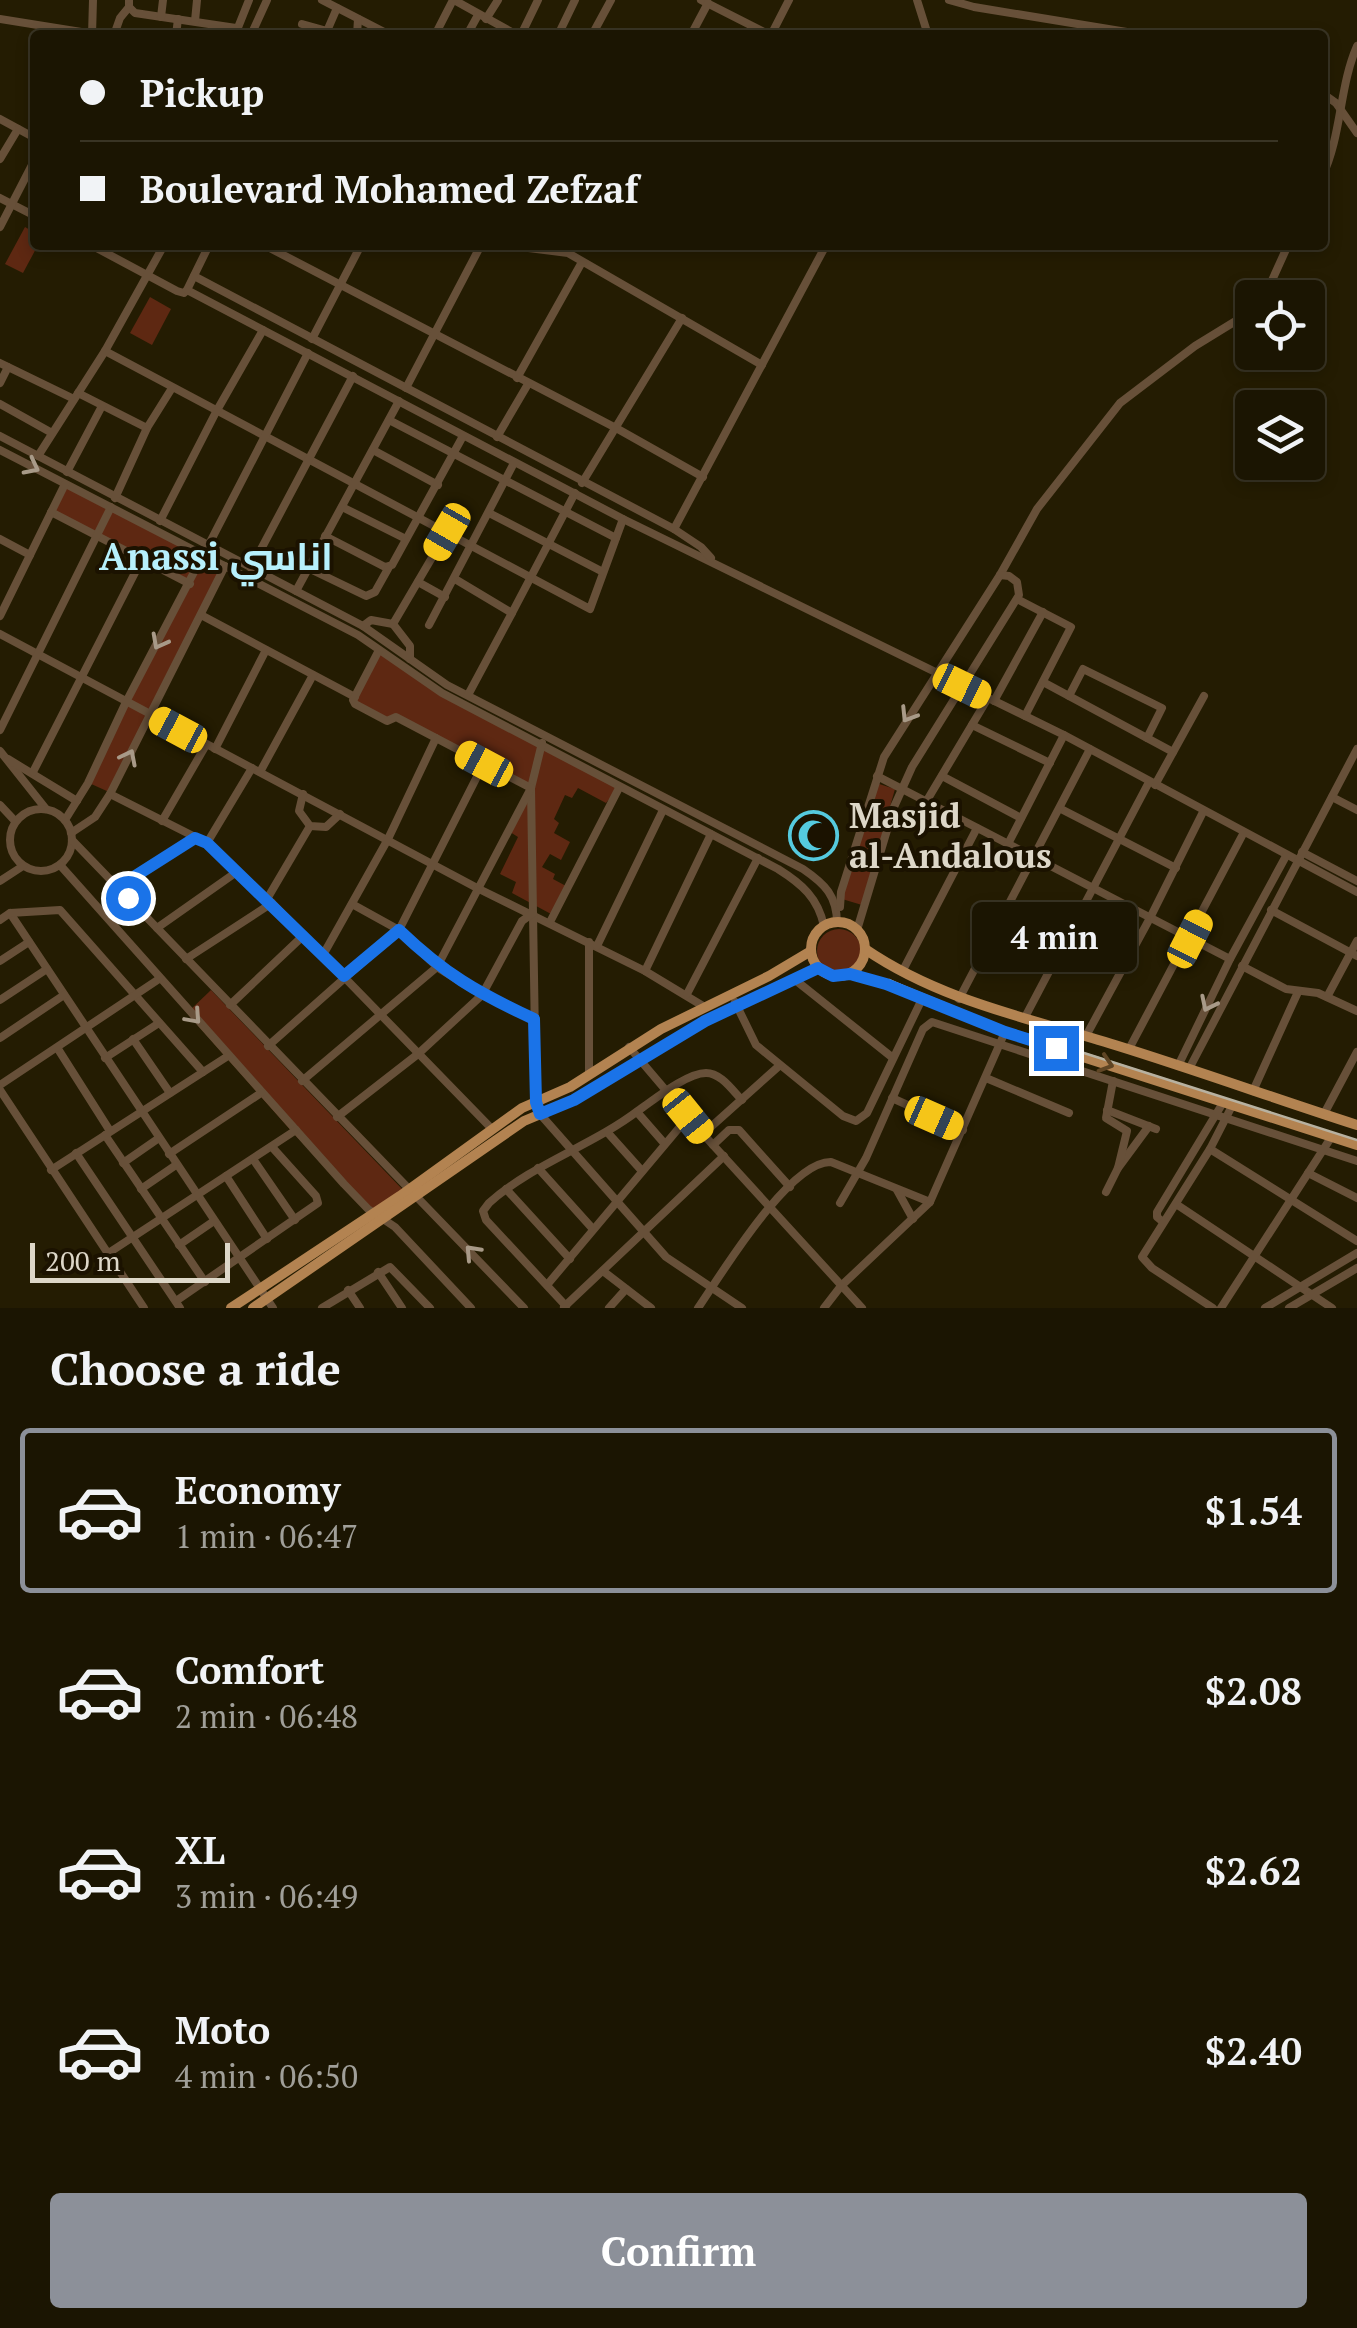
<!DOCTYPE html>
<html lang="en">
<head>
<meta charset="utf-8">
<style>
  :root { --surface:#1b1502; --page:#241e0c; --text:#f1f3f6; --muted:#a09f99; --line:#393424; --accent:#8c9099 }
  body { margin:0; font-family:"PT Serif",Cairo,serif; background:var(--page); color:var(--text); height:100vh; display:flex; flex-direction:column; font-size:38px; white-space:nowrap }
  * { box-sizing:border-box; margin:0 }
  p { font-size:32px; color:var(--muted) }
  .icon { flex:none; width:55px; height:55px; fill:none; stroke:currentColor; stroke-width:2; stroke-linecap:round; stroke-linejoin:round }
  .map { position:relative; height:1308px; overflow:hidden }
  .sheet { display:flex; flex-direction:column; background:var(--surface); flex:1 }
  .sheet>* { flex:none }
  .banner { position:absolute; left:30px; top:30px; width:1298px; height:220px; border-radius:10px; box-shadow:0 5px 15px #0003,0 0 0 2px var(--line); display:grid; align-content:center; height:220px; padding:0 50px; background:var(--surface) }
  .buttons { position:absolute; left:1235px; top:280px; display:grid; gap:20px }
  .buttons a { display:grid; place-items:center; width:90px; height:90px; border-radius:10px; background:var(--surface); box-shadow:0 5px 15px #0003,0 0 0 2px var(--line); font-size:50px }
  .scale { position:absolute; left:30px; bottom:25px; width:200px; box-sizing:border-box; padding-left:10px; border:5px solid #ddd7c8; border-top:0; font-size:28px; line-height:35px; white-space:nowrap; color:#ddd7c8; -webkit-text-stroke:8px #1b1200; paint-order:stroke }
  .end { position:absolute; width:45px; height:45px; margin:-22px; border:12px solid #1a73e8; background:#fff; box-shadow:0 0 0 5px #fff }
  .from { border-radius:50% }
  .bubble { position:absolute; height:70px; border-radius:10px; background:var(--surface); box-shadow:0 5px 15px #0003,0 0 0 2px var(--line); font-size:32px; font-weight:800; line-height:70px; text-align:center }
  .car { position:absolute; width:30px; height:60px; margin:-30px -15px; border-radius:12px; box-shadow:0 0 8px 2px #0007; background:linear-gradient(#f5c518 24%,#345 0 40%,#f5c518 0 76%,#345 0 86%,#f5c518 0) }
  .banner b { display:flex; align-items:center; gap:35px; height:95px; font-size:38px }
  .banner b+b { border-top:2px solid var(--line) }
  .banner i { width:25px; height:25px; background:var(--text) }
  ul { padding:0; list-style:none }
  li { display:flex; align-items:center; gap:30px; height:165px; margin:0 20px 15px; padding:0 30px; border:5px solid transparent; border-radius:10px }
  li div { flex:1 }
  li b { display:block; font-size:38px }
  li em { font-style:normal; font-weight:800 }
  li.on { border-color:var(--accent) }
  li>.icon { width:90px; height:90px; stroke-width:1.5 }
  h2 { padding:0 50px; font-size:45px; line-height:120px }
  .cta { display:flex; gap:20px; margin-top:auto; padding:20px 50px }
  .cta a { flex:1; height:115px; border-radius:10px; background:var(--accent); color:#fff; font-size:40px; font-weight:800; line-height:115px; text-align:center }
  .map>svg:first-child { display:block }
  .green { fill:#5e2812 }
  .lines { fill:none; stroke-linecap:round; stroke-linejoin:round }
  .minor { stroke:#675039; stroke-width:8 }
  .major { stroke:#b38351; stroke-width:10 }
  .tram { stroke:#b7b1a0; stroke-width:2.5 }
  .oneway { stroke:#a89a88 }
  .oneway2 { stroke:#5f4524 }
  .route { stroke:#1a73e8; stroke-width:12 }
  .labels { text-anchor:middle; stroke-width:8; stroke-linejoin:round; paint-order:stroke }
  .poi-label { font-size:35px; font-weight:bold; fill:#ddd7c8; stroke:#1b1200; text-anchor:start }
  .neighbourhood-label { font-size:38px; font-weight:bold; fill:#b7f0fc; stroke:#1b1200 }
</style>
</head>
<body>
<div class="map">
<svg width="1357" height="1308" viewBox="0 0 1357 1308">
  <rect width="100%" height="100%" fill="#241c02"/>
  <g class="green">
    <polygon points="25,227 35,233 35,245 38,245 23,273 5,264"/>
    <polygon points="150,297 171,309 152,345 130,333"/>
    <polygon points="65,484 225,566 109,792 89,783 189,584 51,512"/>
    <polygon points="379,650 420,679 619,788 606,803 578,788 572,798 565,795 554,819 559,823 554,833 570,842 561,860 550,854 542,867 555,874 553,879 566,886 551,914 512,893 516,882 500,874 518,837 510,832 530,788 392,717 389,721 352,702"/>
    <polygon points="876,783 895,789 862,905 842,899"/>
    <circle cx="839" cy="951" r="22"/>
    <polygon points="211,990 404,1191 371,1213 295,1135 187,1013"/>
  </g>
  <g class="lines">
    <g class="minor">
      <polyline points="129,0 129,7 135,13 236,28"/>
      <polyline points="322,0 390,35"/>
      <polyline points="454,0 517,35"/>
      <polyline points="701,0 770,35"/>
      <polyline points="917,0 928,35"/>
      <polyline points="949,0 974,7 1145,35"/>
      <polyline points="161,17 163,0"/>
      <polyline points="0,19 100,35"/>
      <polyline points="486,19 498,0"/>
      <polyline points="195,21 197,0"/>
      <polyline points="302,24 327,31 337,8"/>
      <polyline points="560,31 575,0"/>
      <polyline points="92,35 93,0"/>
      <polyline points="114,35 120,18 129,7"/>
      <polyline points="176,35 178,19"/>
      <polyline points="235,35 249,0"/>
      <polyline points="251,35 267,0"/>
      <polyline points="357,35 358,19"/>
      <polyline points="435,35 453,0"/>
      <polyline points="467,35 478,15"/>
      <polyline points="521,35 538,0"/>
      <polyline points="592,35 611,0"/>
      <polyline points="691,35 708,3"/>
      <polyline points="771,35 789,0"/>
      <polyline points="1322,93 1336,103 1357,133"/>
      <polyline points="0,119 35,138"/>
      <polyline points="0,159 18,129"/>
      <path d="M1322,177C1342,135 1339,87 1357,46"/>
      <polyline points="0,198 35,216"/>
      <polyline points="0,227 35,159"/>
      <polyline points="91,245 177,291 184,293 187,290 623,519 1064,735 1357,892"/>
      <polyline points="264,245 616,428 703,477"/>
      <polyline points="505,245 568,253 762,365"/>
      <polyline points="194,276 674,529 701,547 711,558"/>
      <polyline points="187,290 209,245"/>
      <polyline points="1264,298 1288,245"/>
      <polyline points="312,339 361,245"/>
      <polyline points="105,351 590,609 623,519"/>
      <polyline points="0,363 74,399"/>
      <polyline points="517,378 582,262"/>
      <polyline points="0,383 8,367"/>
      <polyline points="406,388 481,245"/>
      <polyline points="78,393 147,428 172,388"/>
      <polyline points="0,404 52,433"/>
      <polyline points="389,420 616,538"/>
      <path d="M0,436L363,626L447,685L803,869C825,884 837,896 837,923"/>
      <polyline points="497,437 528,384"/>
      <path d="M0,450L358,635L442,693L778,869C802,884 818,898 824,926"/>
      <polyline points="373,450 438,485"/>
      <polyline points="38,456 105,351 164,245"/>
      <polyline points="67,472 102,406"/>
      <polyline points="582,483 682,318"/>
      <polyline points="115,498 147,428"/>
      <polyline points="342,507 406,539"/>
      <polyline points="51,512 190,584"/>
      <polyline points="489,513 603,572"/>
      <polyline points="160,521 216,412 263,330"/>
      <polyline points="674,529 826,245"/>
      <polyline points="325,536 385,567 392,565 463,436"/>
      <polyline points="0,539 30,555"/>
      <polyline points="208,546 308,353"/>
      <polyline points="251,568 353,376"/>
      <polyline points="308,568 366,596 375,592 389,567"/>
      <polyline points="455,579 512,613 468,695"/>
      <polyline points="418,582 445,597"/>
      <polyline points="296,591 399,401"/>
      <polyline points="1017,599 1071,627 1025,716"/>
      <polyline points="512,613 575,493"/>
      <polyline points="201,615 355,697"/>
      <polyline points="0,616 65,484"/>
      <polyline points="393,624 410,646 410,659"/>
      <polyline points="429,625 514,463"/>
      <polyline points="363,626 371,620 393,624 447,532"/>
      <polyline points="0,634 479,889 645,971 703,1006"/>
      <polyline points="1043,682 1173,752"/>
      <polyline points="1069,696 1083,669 1162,708 1147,738"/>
      <polyline points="994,701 1043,612"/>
      <polyline points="972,725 1050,763"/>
      <polyline points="0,730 111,507"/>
      <polyline points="542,743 531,788 536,1101 540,1114 666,1257 742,1308"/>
      <polyline points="215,749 266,650"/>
      <polyline points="0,751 46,809"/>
      <polyline points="8,759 77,801"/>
      <polyline points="33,772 142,559"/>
      <polyline points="260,772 313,675"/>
      <polyline points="877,776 1230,959"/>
      <polyline points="942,776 1021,818"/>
      <polyline points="1155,785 1204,696"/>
      <polyline points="110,794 207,843 272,903 491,1128"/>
      <polyline points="303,794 299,811 310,826 326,827 340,814"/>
      <polyline points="1332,797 1357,810"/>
      <polyline points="926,802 988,698"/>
      <polyline points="0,805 15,821"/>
      <circle cx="41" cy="840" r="31"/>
      <polyline points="1061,809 1176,868"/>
      <polyline points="65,820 88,783 126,702 203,555"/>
      <polyline points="162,821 206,745"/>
      <polyline points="71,833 95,817 110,794 225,566"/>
      <polyline points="72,840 524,1308"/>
      <polyline points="207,843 252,768"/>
      <polyline points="1008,844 1064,735"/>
      <polyline points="1302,852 1357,881"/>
      <polyline points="60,865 344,1184 368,1209 395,1227 471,1308"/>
      <polyline points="0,881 23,866"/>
      <polyline points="118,887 195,837"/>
      <polyline points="267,899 310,826"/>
      <polyline points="352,904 399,930 437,967 482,995 534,1019"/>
      <polyline points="840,907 841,892 884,757 1000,575 1037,509 1120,403 1195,346 1252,311"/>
      <polyline points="1271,910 1357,956"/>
      <polyline points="10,913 273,1308"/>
      <polyline points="0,920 10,913 60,910 203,1072"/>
      <polyline points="550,922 619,788"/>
      <polyline points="157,928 238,871"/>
      <polyline points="857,930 894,807 912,767 1019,595 1017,582 1009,576 1000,575"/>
      <polyline points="589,942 589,1075"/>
      <polyline points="597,946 663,810"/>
      <polyline points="323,955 388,839 436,738"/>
      <polyline points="186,959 272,903"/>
      <polyline points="0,961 29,942"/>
      <polyline points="1242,966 1286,989 1318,993 1357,1011"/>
      <polyline points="645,971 711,834"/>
      <polyline points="902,972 977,828"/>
      <polyline points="794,979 893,1058"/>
      <polyline points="687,994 758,858"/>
      <polyline points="1327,997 1357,941"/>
      <polyline points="959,999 1090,749"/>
      <polyline points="0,1000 47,969"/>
      <polyline points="735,1002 756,1045 843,1116 856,1121 867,1113 922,999"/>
      <polyline points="230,1005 304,935"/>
      <polyline points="1024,1019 1149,782"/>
      <polyline points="1086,1036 1150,918 1203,812"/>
      <polyline points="0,1038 64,995"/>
      <polyline points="133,1039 170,1093"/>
      <polyline points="268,1046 399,930 484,763"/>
      <polyline points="629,1047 703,1134 862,1308"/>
      <polyline points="58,1049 110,1131"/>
      <polyline points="1129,1049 1243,834"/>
      <polyline points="105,1058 159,1023"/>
      <polyline points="1178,1066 1230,959 1286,856"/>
      <polyline points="1189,1069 1357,749"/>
      <polyline points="986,1078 1069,1113"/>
      <polyline points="302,1081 437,967 531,788 396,717 387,721 355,704 353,700 379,650"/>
      <polyline points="0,1085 159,979"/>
      <polyline points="0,1090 144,1308"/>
      <polyline points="1253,1091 1298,992"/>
      <polyline points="892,1098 963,1130"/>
      <polyline points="1107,1110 1156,1129"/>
      <polyline points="637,1112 664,1143"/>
      <polyline points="1324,1114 1357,1052"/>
      <polyline points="337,1117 418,1054 482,995 522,921 533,913"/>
      <polyline points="608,1133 642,1171"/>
      <polyline points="703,1134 779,1066"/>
      <polyline points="105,1135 205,1282"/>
      <polyline points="713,1145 729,1130 739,1130 790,1187"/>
      <polyline points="1210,1149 1233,1104"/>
      <polyline points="76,1153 180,1308"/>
      <polyline points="169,1154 261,1093"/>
      <polyline points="253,1159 295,1220"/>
      <polyline points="123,1163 159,1138"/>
      <polyline points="538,1168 592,1228"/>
      <polyline points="1118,1168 1149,1126"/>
      <polyline points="51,1170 228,1056"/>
      <polyline points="1308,1173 1357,1198"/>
      <polyline points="226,1176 267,1239"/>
      <polyline points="141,1189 176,1165"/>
      <polyline points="506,1189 570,1259"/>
      <polyline points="897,1190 913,1219"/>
      <polyline points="1106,1192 1118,1168 1127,1131 1106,1118 1113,1081"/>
      <polyline points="840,1203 866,1158 923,1029 932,1022 1357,1161"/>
      <polyline points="1176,1204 1332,1308"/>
      <polyline points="1163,1222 1157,1217 1157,1212 1224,1101"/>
      <polyline points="179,1245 214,1221"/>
      <polyline points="107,1254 296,1130"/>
      <polyline points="603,1271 651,1308"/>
      <polyline points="378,1272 402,1308"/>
      <polyline points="547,1285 689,1116"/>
      <polyline points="348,1290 360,1308"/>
      <polyline points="176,1301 318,1203 316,1196 272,1147"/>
      <path d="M566,1306L486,1220L483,1211L489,1203C534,1163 592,1146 639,1110C655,1099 687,1073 706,1073C721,1073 732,1090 742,1100"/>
      <polyline points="564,1307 724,1156"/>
      <polyline points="322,1308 390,1267 430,1308"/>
      <polyline points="609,1308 626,1289"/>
      <path d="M698,1308C721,1275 789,1161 831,1162L930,1202"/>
      <polyline points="824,1308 841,1286 930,1202 1005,1032"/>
      <polyline points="1213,1308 1152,1268 1142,1257 1210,1149 1357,1241"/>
      <polyline points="1221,1308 1332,1136"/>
      <polyline points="1265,1308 1357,1253"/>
      <polyline points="1289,1308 1357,1268"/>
    </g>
    <g class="major">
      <circle cx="838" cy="949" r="27"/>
      <path d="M865,949C941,1001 1029,1018 1115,1045C1196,1070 1276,1099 1357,1125"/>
      <polyline points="850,974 895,987 1005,1032 1357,1145"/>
      <polyline points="231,1308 400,1196 522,1108 570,1087 661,1029 769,976 811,951"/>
      <polyline points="253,1308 524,1121 574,1100 705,1021 818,968"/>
    </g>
    <polyline class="tram" points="889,980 971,1017 1357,1140"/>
  </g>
  <defs><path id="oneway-chevron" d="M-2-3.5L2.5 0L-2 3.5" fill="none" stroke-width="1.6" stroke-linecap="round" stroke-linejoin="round" transform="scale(2.5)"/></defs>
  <g class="oneway">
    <use href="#oneway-chevron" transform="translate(32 467) rotate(27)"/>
    <use href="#oneway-chevron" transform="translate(159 642) rotate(118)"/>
    <use href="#oneway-chevron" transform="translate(908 715) rotate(122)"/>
    <use href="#oneway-chevron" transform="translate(129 757) rotate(-63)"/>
    <use href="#oneway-chevron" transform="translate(1208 1004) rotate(116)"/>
    <use href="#oneway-chevron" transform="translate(194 1017) rotate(48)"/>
    <use href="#oneway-chevron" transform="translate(472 1252) rotate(-133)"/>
  </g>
  <use class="oneway2" href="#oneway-chevron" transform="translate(1106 1064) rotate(18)"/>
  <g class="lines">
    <path class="route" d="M128,898L118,887L195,838L207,843L344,976L399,930C445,974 476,992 534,1019L536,1102L540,1114L574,1100L705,1021L818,968L833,976L850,974L886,984L1005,1032L1056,1048"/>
  </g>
  <defs>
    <symbol id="mosque-ring" viewBox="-11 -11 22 22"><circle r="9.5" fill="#1b1200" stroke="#55cadf" stroke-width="1.5"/><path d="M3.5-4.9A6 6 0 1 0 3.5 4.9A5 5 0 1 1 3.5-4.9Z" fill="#55cadf"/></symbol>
  </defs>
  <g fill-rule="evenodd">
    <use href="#mosque-ring" x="786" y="808" width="55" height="55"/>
  </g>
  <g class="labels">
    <g class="poi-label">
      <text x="849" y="828">Masjid<tspan x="849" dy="40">al-Andalous</tspan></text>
    </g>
    <g class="neighbourhood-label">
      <text x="216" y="570">Anassi اناسي</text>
    </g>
  </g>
</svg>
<div class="buttons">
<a><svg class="icon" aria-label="locate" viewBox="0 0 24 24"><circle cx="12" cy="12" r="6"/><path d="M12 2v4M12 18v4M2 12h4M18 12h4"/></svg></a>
<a><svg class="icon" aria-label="layers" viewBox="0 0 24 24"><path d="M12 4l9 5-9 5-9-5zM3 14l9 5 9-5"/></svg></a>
</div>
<div class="scale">200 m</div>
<i class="end from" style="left:128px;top:898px"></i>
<i class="end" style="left:1056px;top:1048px"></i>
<div class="bubble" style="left:972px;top:902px;width:165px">4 min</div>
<i class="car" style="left:447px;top:532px;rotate:210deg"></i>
<i class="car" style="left:962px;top:686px;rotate:116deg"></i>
<i class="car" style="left:178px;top:730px;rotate:298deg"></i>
<i class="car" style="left:484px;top:764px;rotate:298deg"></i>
<i class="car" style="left:1190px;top:939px;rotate:27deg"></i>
<i class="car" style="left:688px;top:1116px;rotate:141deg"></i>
<i class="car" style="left:934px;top:1118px;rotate:114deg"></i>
<div class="banner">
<b><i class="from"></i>Pickup</b>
<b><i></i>Boulevard Mohamed Zefzaf</b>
</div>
</div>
<section class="sheet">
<h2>Choose a ride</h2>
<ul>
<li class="on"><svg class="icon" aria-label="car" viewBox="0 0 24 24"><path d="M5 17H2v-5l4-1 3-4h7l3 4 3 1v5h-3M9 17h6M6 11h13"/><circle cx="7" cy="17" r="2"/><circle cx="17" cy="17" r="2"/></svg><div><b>Economy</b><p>1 min · 06:47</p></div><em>$1.54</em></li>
<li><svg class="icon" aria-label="car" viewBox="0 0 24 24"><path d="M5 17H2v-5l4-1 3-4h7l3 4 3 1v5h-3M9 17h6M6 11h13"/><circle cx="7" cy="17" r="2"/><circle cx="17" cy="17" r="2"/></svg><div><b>Comfort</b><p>2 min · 06:48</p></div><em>$2.08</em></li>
<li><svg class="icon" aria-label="car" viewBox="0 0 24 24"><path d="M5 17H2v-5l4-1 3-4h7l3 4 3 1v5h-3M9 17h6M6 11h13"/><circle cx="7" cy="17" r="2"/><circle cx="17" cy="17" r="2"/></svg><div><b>XL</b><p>3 min · 06:49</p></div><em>$2.62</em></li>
<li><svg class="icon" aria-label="car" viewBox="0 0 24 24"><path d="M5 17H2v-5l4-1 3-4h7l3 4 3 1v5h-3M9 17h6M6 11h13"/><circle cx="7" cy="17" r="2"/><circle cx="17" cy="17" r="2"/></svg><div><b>Moto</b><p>4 min · 06:50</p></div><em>$2.40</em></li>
</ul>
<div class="cta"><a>Confirm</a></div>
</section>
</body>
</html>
